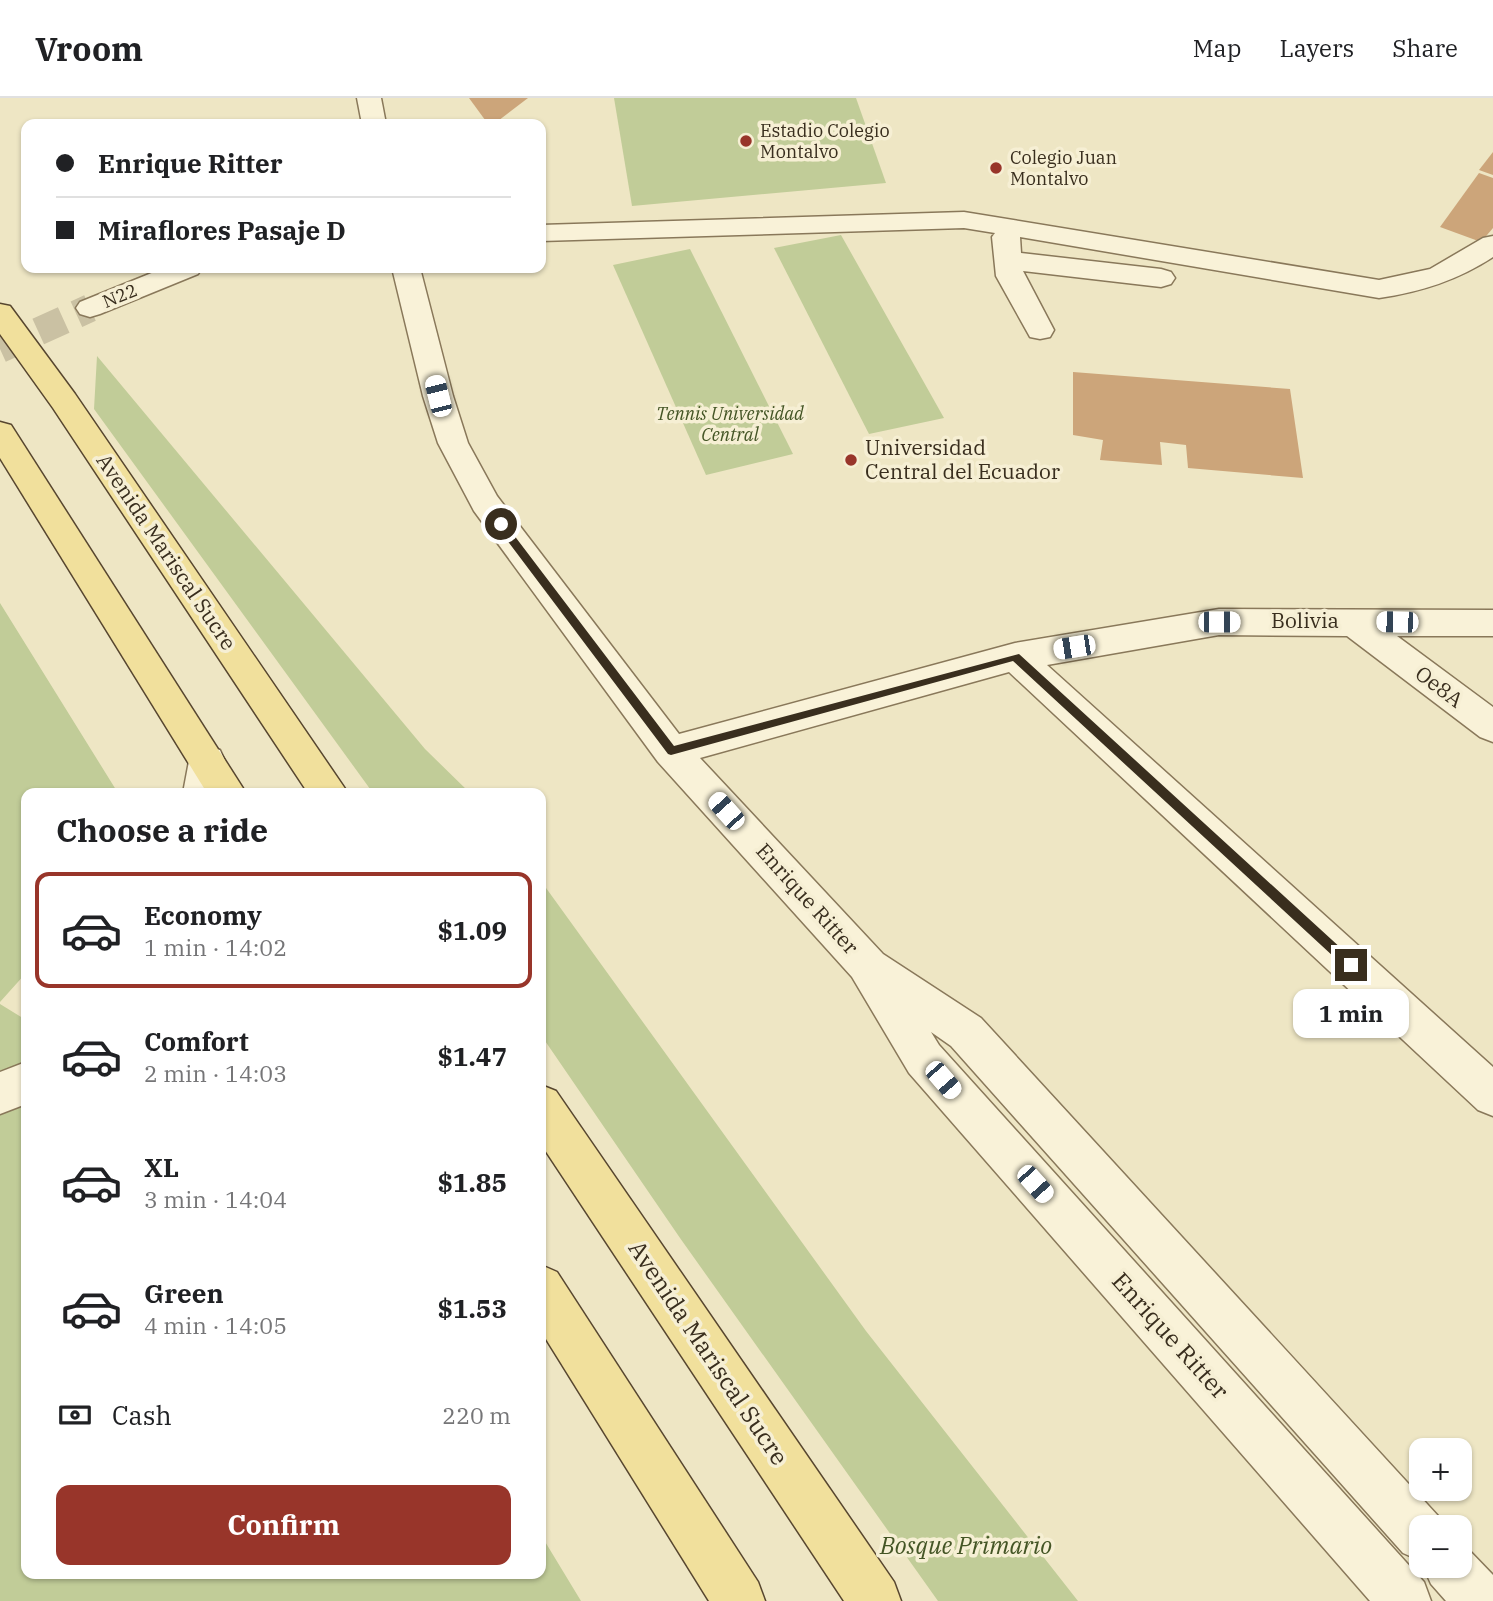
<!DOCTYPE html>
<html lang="en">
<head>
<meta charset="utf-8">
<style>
  :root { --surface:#fff; --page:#f6f6f6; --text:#202124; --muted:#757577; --line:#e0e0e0; --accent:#98352a }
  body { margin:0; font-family:"IBM Plex Serif",serif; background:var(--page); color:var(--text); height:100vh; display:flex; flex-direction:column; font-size:26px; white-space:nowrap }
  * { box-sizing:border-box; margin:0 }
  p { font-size:23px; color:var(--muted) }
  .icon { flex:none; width:38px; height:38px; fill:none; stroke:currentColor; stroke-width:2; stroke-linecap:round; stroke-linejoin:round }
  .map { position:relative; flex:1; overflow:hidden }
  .sheet { position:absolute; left:21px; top:690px; width:525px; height:791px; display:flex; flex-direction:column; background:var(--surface); border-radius:14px; box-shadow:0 2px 5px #0004 }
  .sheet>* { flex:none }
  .banner { position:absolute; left:21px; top:21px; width:525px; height:154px; border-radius:14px; box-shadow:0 2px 5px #0004; display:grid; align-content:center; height:154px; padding:0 35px; background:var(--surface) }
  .controls { position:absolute; left:1409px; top:1340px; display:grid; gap:14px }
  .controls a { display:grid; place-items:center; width:63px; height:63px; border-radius:14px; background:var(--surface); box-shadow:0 2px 5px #0004; font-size:35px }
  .end { position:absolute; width:32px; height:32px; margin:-16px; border:9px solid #392e1e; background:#fff; box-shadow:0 0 0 4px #fff }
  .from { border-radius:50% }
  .bubble { position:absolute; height:49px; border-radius:14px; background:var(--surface); box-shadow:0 2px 5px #0004; font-size:23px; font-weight:800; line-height:49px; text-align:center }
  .car { position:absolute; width:21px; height:42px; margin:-21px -10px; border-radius:9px; box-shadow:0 0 5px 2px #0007; background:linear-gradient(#fff 24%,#345 0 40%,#fff 0 76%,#345 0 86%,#fff 0) }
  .banner b { display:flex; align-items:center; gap:24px; height:66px; font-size:26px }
  .banner b+b { border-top:2px solid var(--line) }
  .banner i { width:18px; height:18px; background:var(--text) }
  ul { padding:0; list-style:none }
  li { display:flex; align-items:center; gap:21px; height:116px; margin:0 14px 10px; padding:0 21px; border:4px solid transparent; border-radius:14px }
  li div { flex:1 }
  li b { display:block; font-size:26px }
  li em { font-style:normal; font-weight:800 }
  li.selected { border-color:var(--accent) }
  li>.icon { width:63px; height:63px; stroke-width:1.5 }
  h2 { padding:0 35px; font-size:32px; line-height:84px }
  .pay { display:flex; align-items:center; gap:18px; height:77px; padding:0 35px; font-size:26px }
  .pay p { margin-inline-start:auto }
  .action { display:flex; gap:14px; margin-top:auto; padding:14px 35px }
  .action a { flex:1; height:80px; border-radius:14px; background:var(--accent); color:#fff; font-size:28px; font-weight:800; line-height:80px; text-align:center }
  header { display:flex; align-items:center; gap:42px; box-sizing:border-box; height:98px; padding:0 35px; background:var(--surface); border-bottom:2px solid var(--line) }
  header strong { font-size:33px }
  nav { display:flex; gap:38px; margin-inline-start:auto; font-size:24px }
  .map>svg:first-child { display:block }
  .green { fill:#c1cc98 }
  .building { fill:#cca57a }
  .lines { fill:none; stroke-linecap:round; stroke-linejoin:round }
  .minor-tunnel { stroke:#cac1a3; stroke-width:28; stroke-dasharray:28 14; stroke-linecap:butt }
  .minor-casing { stroke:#89785a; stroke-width:3 }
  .major-casing { stroke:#57462f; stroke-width:3 }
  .minor { fill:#f9f2d8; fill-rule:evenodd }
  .major { fill:#f1e09c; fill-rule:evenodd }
  .route { fill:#392e1e }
  .poi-dot { fill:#98352a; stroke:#f6efd4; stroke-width:2.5 }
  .labels { text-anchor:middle; stroke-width:7; stroke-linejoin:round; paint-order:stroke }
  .far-poi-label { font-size:18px; fill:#392e1e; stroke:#f6efd4; text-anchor:start }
  .far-street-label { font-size:18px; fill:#392e1e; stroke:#f6efd4 }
  .far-park-label { font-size:18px; font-style:italic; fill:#445525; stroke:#f6efd4 }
  .poi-label { font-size:21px; fill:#392e1e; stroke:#f6efd4; text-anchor:start }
  .street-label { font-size:21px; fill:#392e1e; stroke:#f6efd4 }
  .near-street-label { font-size:24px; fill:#392e1e; stroke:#f6efd4 }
  .near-park-label { font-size:24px; font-style:italic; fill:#445525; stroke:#f6efd4 }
</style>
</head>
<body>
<header>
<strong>Vroom</strong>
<nav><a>Map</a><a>Layers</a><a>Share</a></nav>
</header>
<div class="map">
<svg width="1493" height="1503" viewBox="0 0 1493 1503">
  <rect width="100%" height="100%" fill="#eee6c4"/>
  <g class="green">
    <polygon points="614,0 856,0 886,85 632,108"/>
    <polygon points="841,137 944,320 869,336 774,150"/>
    <polygon points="690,151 793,356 706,377 613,167"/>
    <polygon points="97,258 425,651 470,695 373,695 94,311"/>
    <polygon points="0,505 118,695 26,695 26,875 0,904"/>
    <polygon points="541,783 866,1233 1078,1503 938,1503 680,1140 541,937"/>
    <polygon points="0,906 26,922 26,1475 541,1475 541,1437 581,1503 0,1503"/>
  </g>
  <g class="building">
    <polygon points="469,0 528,0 494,26 488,26"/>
    <polygon points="1493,54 1493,77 1479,72"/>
    <polygon points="1479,75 1493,80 1493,130 1481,144 1440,129"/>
    <polygon points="1073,274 1290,291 1303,380 1188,370 1186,347 1160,344 1162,367 1100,362 1103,342 1073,337"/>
  </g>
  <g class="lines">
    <polyline class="minor-tunnel" points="0,251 90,210"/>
    <defs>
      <g id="minor">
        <polygon points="357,0 381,0 386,26 362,26"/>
        <path d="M964,114L1379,182L1430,171L1483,140L1493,138V159C1458,182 1421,194 1379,200L1020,139L1021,155L1161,171L1171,174L1175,180L1171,186L1161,189L1023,173L1054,232L1050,239L1040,241L1030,239L996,178L992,139L995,135L964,130L541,143V127Z"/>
        <polygon points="164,170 202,170 198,176 100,216 90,219 80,216 76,210 80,204"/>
        <polygon points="392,170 420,170 453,298 468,345 497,398 679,636 1015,545 1219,511 1493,512 1493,538 1397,538 1493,609 1493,644 1480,639 1347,538 1219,537 1047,567 1493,969 1493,1018 1478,1012 1009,574 700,660 883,856 981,920 1439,1419 1444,1430 1421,1430 1421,1463 1403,1455 951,948 931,934 939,947 1424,1484 1431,1503 1370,1503 909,975 852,879 658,664 474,413 438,345 423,298"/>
        <polygon points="207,648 220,652 225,663 221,695 183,695 189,663 194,652"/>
        <polygon points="26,964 26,1006 0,1016 0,974"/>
        <polygon points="1460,1446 1467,1450 1493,1477 1493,1503 1446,1503 1431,1486 1423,1468 1460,1468"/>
      </g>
      <g id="major">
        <polygon points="0,206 10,208 75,296 348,695 308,695 53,310 0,236"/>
        <polygon points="0,324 11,327 246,695 207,695 0,360"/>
        <polygon points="541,987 556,993 894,1484 901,1503 844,1503 541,1046"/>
        <polygon points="541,1167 557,1174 758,1484 765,1503 709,1503 541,1233"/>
      </g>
    </defs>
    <use href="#minor" class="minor-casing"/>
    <use href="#major" class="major-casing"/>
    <use href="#minor" class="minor"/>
    <use href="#major" class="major"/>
  </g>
  <polygon class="route" points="497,424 504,424 674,648 1019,556 1355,863 1355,871 1347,871 1013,563 671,657 668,656 497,429"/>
  <g class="poi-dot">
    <circle cx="746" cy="43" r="7"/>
    <circle cx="996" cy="70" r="7"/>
    <circle cx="851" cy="362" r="7"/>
  </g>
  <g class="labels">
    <g class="far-poi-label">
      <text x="760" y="39">Estadio Colegio<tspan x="760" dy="21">Montalvo</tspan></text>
      <text x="1010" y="66">Colegio Juan<tspan x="1010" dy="21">Montalvo</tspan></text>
    </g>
    <g class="far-street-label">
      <text transform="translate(120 198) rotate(-22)" y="6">N22</text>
    </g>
    <g class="far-park-label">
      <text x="730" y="322">Tennis Universidad<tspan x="730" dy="21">Central</tspan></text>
    </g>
    <g class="poi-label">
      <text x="865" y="357">Universidad<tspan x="865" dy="24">Central del Ecuador</tspan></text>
    </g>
    <g class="street-label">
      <text transform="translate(166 454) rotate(56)" y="7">Avenida Mariscal Sucre</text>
      <text x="1305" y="530">Bolivia</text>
      <text transform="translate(1439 589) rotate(37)" y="7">Oe8A</text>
      <text transform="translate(807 801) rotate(48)" y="7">Enrique Ritter</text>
    </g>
    <g class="near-street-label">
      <text transform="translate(1170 1238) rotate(48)" y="8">Enrique Ritter</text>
      <text transform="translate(708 1255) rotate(56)" y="8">Avenida Mariscal Sucre</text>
    </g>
    <g class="near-park-label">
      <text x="966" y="1456">Bosque Primario</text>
    </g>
  </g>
</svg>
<div class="controls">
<a>+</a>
<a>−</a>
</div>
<i class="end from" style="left:501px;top:426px"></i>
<i class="end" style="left:1351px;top:867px"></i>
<div class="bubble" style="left:1293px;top:891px;width:116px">1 min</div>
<i class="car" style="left:438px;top:298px;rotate:346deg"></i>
<i class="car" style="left:1219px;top:524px;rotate:90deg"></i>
<i class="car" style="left:1397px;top:524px;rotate:271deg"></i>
<i class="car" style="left:1074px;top:549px;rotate:261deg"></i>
<i class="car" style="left:726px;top:713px;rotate:318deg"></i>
<i class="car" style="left:943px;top:982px;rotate:139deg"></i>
<i class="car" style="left:1035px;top:1086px;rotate:138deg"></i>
<div class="banner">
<b><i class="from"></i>Enrique Ritter</b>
<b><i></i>Miraflores Pasaje D</b>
</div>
<section class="sheet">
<h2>Choose a ride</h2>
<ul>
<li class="selected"><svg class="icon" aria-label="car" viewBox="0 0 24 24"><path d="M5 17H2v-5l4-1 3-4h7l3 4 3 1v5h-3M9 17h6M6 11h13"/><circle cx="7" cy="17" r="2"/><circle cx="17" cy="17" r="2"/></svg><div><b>Economy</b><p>1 min · 14:02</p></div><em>$1.09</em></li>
<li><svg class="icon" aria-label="car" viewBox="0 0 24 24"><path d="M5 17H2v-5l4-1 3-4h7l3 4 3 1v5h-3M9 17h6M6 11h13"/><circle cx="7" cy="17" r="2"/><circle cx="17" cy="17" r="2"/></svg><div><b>Comfort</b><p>2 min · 14:03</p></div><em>$1.47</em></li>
<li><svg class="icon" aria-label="car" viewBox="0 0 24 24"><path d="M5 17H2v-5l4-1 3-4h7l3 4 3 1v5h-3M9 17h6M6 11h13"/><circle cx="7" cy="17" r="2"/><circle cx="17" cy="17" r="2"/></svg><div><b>XL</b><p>3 min · 14:04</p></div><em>$1.85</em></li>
<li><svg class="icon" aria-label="car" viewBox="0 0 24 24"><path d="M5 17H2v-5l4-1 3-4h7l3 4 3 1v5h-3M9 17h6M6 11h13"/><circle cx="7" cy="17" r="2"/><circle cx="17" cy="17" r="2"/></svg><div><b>Green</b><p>4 min · 14:05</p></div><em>$1.53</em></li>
</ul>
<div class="pay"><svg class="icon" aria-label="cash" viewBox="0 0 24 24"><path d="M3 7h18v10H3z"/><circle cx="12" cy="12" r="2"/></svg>Cash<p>220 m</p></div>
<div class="action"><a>Confirm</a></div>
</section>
</div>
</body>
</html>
